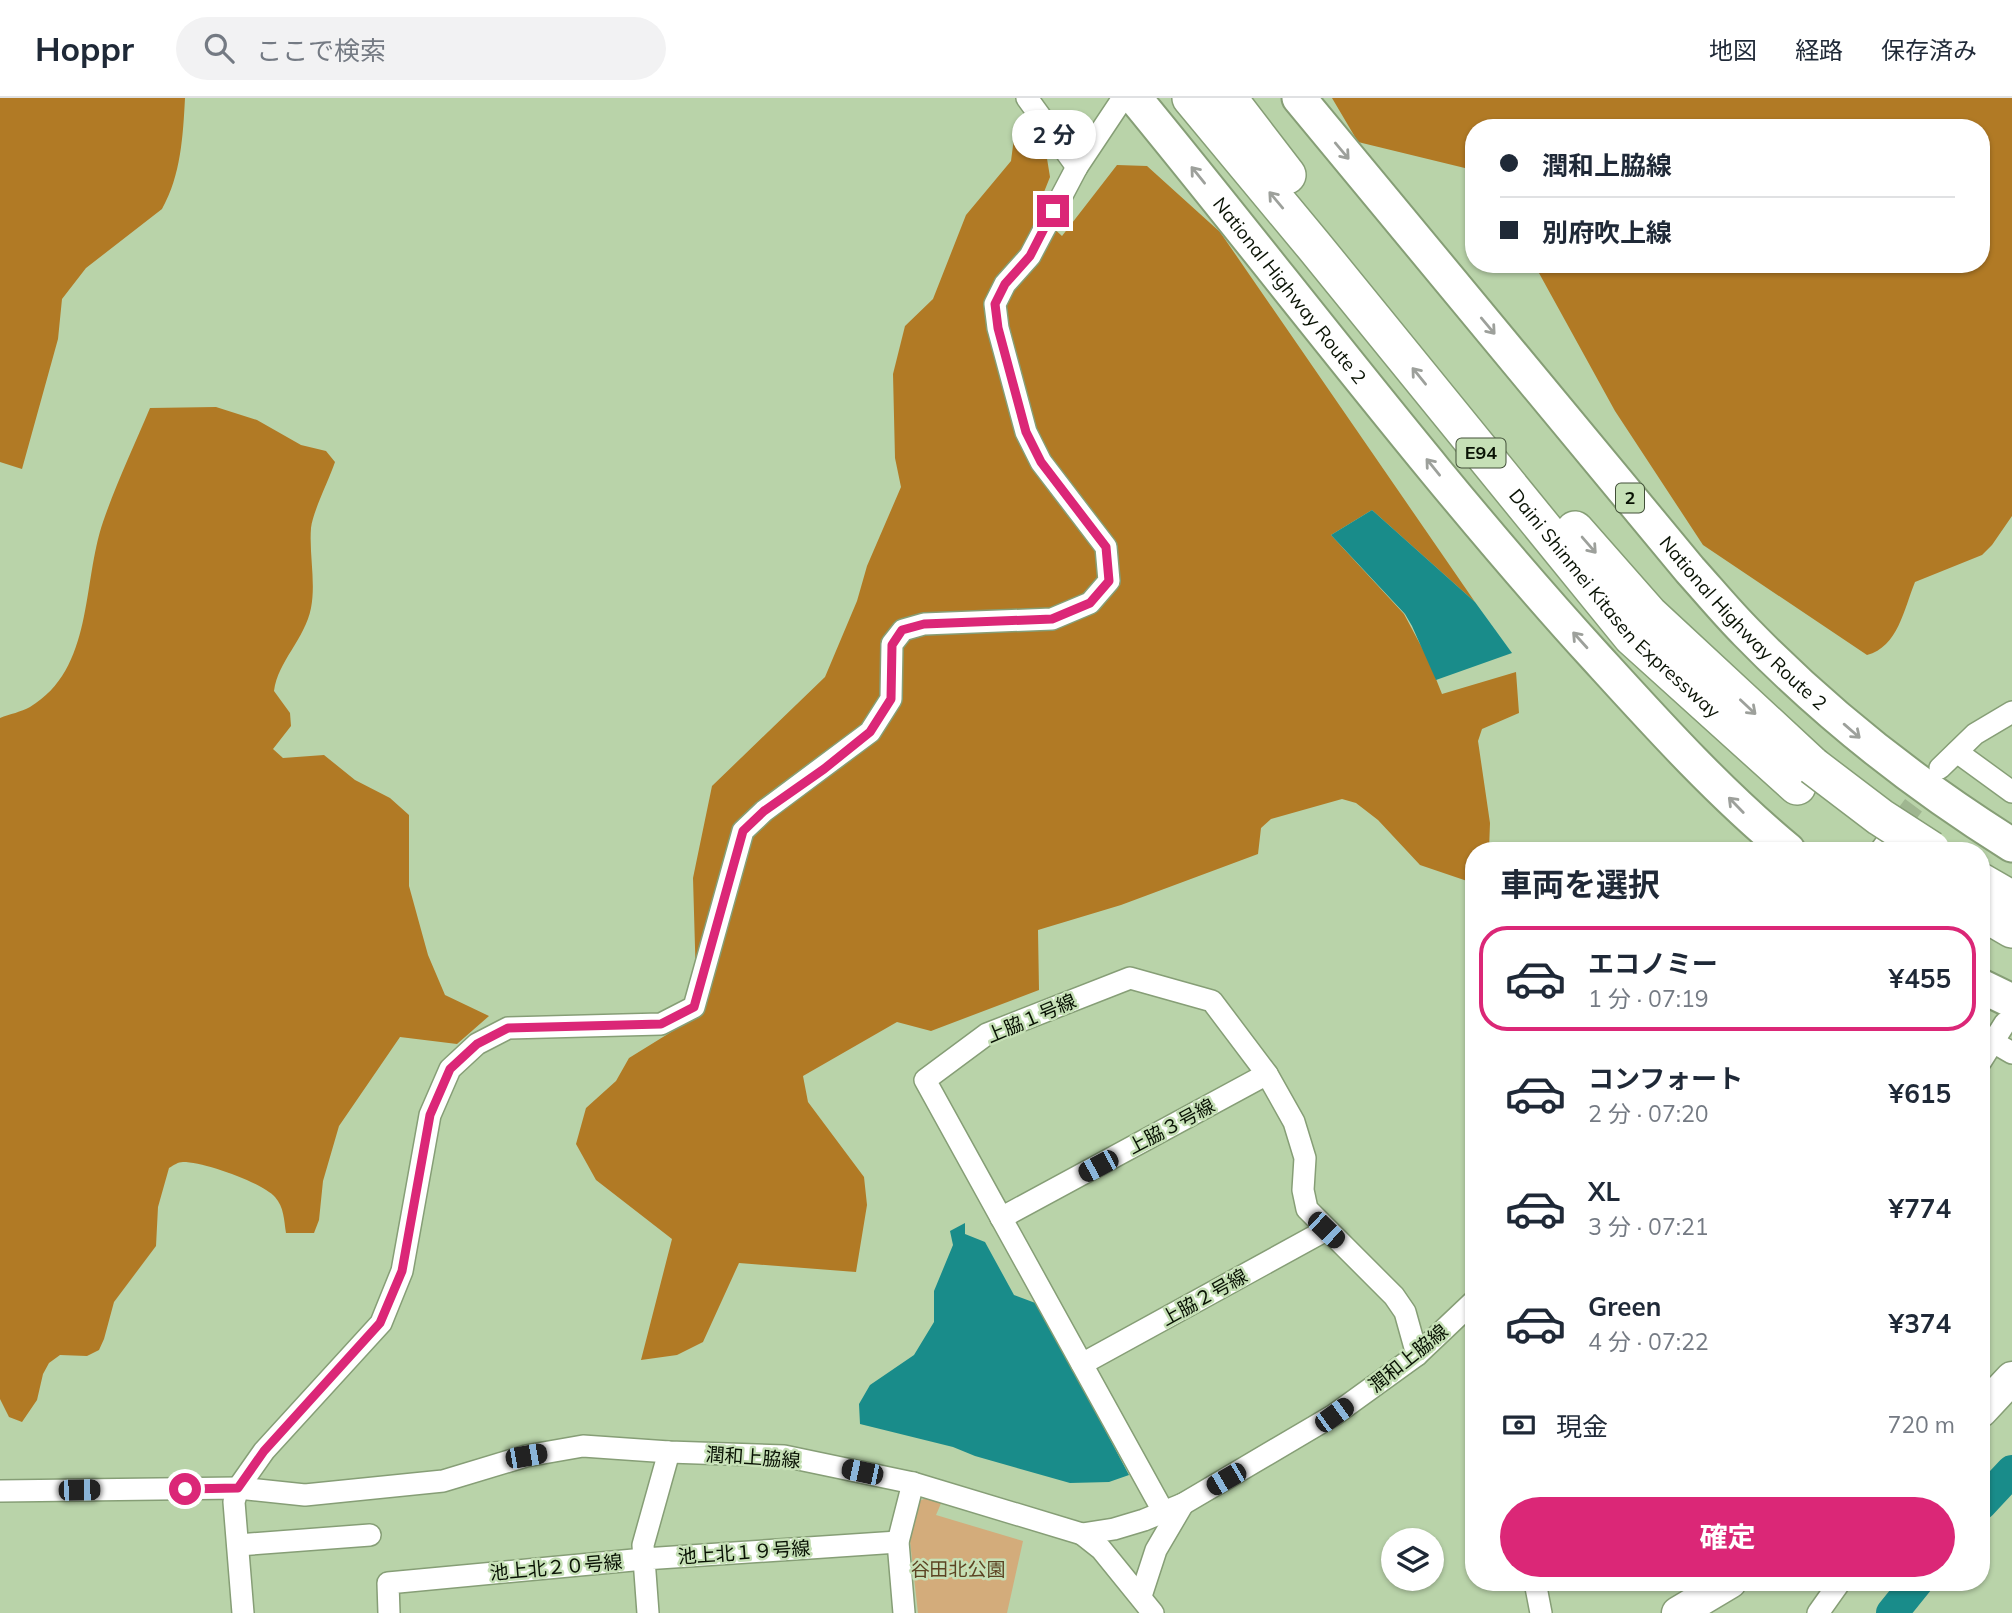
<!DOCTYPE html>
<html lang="ja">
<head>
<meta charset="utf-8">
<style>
  :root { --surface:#fff; --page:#f2f2f3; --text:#1f2937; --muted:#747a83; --line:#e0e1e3; --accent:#db2777 }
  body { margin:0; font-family:Mulish,"Noto Sans JP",sans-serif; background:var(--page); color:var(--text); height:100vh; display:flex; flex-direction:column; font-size:26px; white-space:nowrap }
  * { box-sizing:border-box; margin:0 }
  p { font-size:23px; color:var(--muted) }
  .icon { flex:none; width:38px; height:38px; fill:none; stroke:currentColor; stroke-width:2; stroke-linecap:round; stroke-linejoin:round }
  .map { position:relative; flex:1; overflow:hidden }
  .details { position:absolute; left:1465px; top:744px; width:525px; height:749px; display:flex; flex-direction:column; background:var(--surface); border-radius:28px; box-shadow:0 2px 5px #0004 }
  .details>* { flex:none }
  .guide { position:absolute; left:1465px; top:21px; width:525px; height:154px; border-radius:28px; box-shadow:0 2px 5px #0004; display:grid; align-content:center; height:154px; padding:0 35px; background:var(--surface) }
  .tools { position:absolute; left:1381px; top:1430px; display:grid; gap:14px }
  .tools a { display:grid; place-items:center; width:63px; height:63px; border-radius:50%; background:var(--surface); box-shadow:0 2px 5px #0004; font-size:35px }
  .end { position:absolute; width:32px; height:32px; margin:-16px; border:9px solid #db2777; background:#fff; box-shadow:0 0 0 4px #fff }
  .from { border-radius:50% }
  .bubble { position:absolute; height:49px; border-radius:24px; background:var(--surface); box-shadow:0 2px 5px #0004; font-size:23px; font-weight:700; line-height:49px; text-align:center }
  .car { position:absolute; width:21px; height:42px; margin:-21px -10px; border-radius:9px; box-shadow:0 0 5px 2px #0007; background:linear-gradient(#222 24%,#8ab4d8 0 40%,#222 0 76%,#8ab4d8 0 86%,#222 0) }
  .guide b { display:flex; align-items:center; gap:24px; height:66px; font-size:26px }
  .guide b+b { border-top:2px solid var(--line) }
  .guide i { width:18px; height:18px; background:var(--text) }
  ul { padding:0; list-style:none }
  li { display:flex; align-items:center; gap:21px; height:105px; margin:0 14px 10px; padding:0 21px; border:4px solid transparent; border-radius:28px }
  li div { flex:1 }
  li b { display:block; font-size:26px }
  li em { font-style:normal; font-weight:700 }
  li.on { border-color:var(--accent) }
  li>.icon { width:63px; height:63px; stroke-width:1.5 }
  h2 { padding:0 35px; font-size:32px; line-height:84px }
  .pay { display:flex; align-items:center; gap:18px; height:77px; padding:0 35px; font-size:26px }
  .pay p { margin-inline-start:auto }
  .primary-button { display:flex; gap:14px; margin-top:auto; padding:14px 35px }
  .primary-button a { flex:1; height:80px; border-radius:42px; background:var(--accent); color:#fff; font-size:28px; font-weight:700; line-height:80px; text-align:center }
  header { display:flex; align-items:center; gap:42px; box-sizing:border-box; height:98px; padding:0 35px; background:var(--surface); border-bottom:2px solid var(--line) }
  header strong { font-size:33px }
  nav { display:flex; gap:38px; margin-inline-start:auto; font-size:24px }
  .search { width:490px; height:63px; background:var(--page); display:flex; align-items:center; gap:18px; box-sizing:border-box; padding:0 24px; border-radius:38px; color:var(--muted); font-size:26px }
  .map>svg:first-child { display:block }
  .green { fill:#d3ac7b }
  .forest { fill:#b17a25 }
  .water { fill:#198c8a }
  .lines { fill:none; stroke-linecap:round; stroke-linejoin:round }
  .river { stroke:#198c8a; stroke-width:32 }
  .minor-tunnel { stroke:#9fb690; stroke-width:21; stroke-dasharray:21 10; stroke-linecap:butt }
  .minor-casing { stroke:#869e76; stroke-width:24 }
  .primary-casing { stroke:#869e76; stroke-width:35 }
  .trunk-casing { stroke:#869e76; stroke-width:37 }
  .motorway-casing { stroke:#869e76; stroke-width:40 }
  .minor { stroke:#fff; stroke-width:21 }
  .primary { stroke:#fff; stroke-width:32 }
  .trunk { stroke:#fff; stroke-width:33 }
  .motorway { stroke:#fff; stroke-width:37 }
  .motorway-bridge-casing { stroke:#869e76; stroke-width:40; stroke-linecap:butt }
  .motorway-bridge { stroke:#fff; stroke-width:37 }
  .oneway { stroke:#9da09b }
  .route { stroke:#db2777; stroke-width:9 }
  .labels { text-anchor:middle; stroke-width:5; stroke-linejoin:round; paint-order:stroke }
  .shield { fill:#c6e0b6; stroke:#425039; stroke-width:2 }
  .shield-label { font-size:18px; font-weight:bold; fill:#091204 }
  .street-label { font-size:19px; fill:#091204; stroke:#c6e0b6 }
  .park-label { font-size:19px; fill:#5c4322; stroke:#c6e0b6 }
</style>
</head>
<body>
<header>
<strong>Hoppr</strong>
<div class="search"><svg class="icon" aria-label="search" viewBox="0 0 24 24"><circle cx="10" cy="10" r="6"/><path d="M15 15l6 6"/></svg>ここで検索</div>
<nav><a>地図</a><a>経路</a><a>保存済み</a></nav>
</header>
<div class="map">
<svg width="2012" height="1515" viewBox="0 0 2012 1515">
  <rect width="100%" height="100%" fill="#b9d3a9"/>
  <polygon class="green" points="929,1399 942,1403 936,1417 1023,1443 1007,1515 918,1515 909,1434 919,1403"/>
  <g class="forest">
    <path d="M0,0H185C183,38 181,77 162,111L86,170L62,201L58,241L22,371L0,364Z"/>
    <path d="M1332,0H2012V418L1992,447L1982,457L1915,484C1904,511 1898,549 1867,557L1703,447L1615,313L1534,166H1981V30H1474L1473,72L1358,44Z"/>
    <polygon points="1015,32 1034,34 1044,42 1050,79 1036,114 1062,138 1117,67 1147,68 1220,134 1475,504 1372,412 1331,437 1404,516 1428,561 1442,596 1516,574 1519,615 1482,631 1478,643 1490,725 1489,752 1474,752 1473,785 1420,767 1378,722 1356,705 1342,701 1271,721 1261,730 1258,756 1121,807 1038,832 1039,892 931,933 897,924 803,978 808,1004 864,1079 867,1107 856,1174 739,1165 703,1244 677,1257 641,1262 672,1141 596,1082 576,1046 586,1010 616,983 629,960 697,918 693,780 712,688 825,579 857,503 867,468 901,389 895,360 893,276 905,228 933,201 966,117 1011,63"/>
    <path d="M216,309L257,322L301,347L326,353L335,364C329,382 313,413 311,430C309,457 316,484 311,510C305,541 278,563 274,593L290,615L291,628L273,651L283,660L324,657L355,682L390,700L409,717V788L428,857L445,897L489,918L457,946L400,939L339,1028L323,1083L319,1122L314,1135H286C284,1122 284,1109 275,1099C261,1084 204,1064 183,1064C178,1064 174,1067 169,1070L158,1109L156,1148L114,1204L104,1241L99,1252L87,1258L60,1257L49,1265L43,1276L37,1302L22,1324L9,1319L0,1301V620C10,616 21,614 30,609C94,571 82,485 103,424C116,386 134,348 150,310Z"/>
  </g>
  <g class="water">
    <polygon points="1372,412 1475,504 1512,555 1436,582 1412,528 1405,516 1331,437"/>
    <polygon points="965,1125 965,1136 985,1144 1014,1197 1038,1206 1129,1377 1109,1384 1070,1385 975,1358 953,1349 860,1326 859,1306 870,1287 914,1257 934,1224 934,1193 953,1147 950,1133"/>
  </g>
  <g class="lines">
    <g class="river">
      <polyline points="1981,1406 2012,1373"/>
      <polyline points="1892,1515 1917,1484"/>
    </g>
    <polyline class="minor-tunnel" points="1901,724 1933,681"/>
    <defs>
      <g id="minor">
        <polyline points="1027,0 1077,69"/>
        <polyline points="1957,654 2012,694"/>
        <polyline points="1940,670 1975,636 2012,614"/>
        <polyline points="1881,752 1901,724"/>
        <polyline points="1981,937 2012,955"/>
        <polyline points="1981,963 2005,925"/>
        <polyline points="1001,1120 1267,976"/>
        <polyline points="1082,1266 1326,1132"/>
        <polyline points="0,1393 238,1390 305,1397 443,1383 526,1358 583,1348 669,1354 784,1358 913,1385 1082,1436 1114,1431 1144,1422 1183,1406 1334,1317 1417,1257 1474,1203"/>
        <polyline points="1163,1413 925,982 987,936 1130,880 1212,903 1267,976 1294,1024 1305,1060 1303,1092 1307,1111 1394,1198 1405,1214 1417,1257"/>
        <polyline points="1082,1436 1101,1451 1153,1515"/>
        <polyline points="238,1447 370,1437"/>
        <polyline points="1535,1484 1541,1515"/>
        <polyline points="1141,1498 1156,1452 1183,1406"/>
        <polyline points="243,1515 234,1404 238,1390 264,1353 381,1225 402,1173 430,1017 450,971 477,946 508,930 661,926 694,909 743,733 764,713 870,634 891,601 892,546 903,532 924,526 1052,521 1090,505 1109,483 1106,449 1041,364 1026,334 998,230 995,206 1005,186 1030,158 1077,69 1123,0"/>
        <polyline points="389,1515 388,1485 644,1461 643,1447 669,1354"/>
        <polyline points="648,1515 644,1461 898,1444"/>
        <polyline points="904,1515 898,1444 913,1385"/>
        <polyline points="1818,1515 1840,1484"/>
      </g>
      <g id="primary">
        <polyline points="1981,1313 2012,1280"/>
        <polyline points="1678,1515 1730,1484"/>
      </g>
      <g id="trunk">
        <path id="s1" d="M1135,0C1288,186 1432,379 1594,557C1656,625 1717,693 1788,752"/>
        <path id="s2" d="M1299,0L1690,472C1709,493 1727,515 1747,535C1826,616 1916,687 2012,747"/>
        <polyline points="1981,888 2012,903"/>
      </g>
      <g id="motorway">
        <path id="s3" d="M1191,0L1314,148L1632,539L1797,688"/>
        <polyline points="1228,0 1287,77"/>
        <polyline points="1575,432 1649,516 1813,668"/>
        <polyline points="1981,784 2012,802"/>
        <polyline points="1981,813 2012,831"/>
      </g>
    </defs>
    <use href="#minor" class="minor-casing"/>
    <use href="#primary" class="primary-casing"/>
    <use href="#trunk" class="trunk-casing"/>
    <use href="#motorway" class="motorway-casing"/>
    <use href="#minor" class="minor"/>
    <use href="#primary" class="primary"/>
    <use href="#trunk" class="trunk"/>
    <use href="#motorway" class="motorway"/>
    <defs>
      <polyline id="motorway-bridge" points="1813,668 1880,719 1931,752"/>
    </defs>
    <use href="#motorway-bridge" class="motorway-bridge-casing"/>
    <use href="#motorway-bridge" class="motorway-bridge"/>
  </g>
  <defs><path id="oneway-shaft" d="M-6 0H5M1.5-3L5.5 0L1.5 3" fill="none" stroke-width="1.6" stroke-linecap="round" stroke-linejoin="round" transform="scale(1.75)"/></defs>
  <g class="oneway">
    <use href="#oneway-shaft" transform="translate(1342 53) rotate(50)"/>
    <use href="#oneway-shaft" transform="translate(1198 77) rotate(-129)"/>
    <use href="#oneway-shaft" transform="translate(1276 102) rotate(-130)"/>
    <use href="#oneway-shaft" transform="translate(1488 228) rotate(50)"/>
    <use href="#oneway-shaft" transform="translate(1419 278) rotate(-129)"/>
    <use href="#oneway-shaft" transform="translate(1433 369) rotate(-129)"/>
    <use href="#oneway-shaft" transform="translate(1589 447) rotate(49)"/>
    <use href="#oneway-shaft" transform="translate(1580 542) rotate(-132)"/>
    <use href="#oneway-shaft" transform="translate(1748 609) rotate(43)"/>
    <use href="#oneway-shaft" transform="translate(1852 633) rotate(41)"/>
    <use href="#oneway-shaft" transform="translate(1736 707) rotate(-134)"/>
  </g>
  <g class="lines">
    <polyline class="route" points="185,1391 238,1390 264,1353 380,1225 402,1173 430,1017 450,971 477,946 508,930 661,926 694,909 743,733 764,713 824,671 870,634 891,601 892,547 902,532 924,526 1052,521 1090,505 1109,483 1106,449 1041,364 1026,334 998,230 995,206 1005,186 1030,158 1053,113"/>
  </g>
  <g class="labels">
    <g class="shield">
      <rect x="1456.5" y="340.5" width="49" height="29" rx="5"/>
      <rect x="1616" y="385.5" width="28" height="29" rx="5"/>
    </g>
    <g class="shield-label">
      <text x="1481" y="361">E94</text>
      <text x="1630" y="406">2</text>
    </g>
    <g class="street-label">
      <text dy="7" stroke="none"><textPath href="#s1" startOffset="247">National Highway Route 2</textPath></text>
      <text dy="7" stroke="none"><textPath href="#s3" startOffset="660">Daini Shinmei Kitasen Expressway</textPath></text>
      <text dy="7" stroke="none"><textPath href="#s2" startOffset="688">National Highway Route 2</textPath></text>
      <text transform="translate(1031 920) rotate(-23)" y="7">上脇１号線</text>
      <text transform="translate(1171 1028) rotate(-28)" y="7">上脇３号線</text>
      <text transform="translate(1204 1199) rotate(-29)" y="7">上脇２号線</text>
      <text transform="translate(1408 1260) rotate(-39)" y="7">潤和上脇線</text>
      <text transform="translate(753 1359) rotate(4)" y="7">潤和上脇線</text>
      <text transform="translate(744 1454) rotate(-4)" y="7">池上北１９号線</text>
      <text transform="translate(556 1469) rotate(-5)" y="7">池上北２０号線</text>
    </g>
    <g class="park-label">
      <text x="958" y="1478">谷田北公園</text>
    </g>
  </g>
</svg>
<div class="tools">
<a><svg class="icon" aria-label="layers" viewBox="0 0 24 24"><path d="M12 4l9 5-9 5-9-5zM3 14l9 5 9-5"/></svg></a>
</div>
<i class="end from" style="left:185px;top:1391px"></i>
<i class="end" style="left:1053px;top:113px"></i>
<div class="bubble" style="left:1012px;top:12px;width:84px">2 分</div>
<i class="car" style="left:1098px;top:1068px;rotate:242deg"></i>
<i class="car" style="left:1326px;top:1132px;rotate:134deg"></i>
<i class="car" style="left:1334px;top:1317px;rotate:54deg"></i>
<i class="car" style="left:526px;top:1358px;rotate:80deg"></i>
<i class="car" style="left:862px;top:1374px;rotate:282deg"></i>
<i class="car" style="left:1226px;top:1381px;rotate:240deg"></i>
<i class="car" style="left:79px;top:1392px;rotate:89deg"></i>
<div class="guide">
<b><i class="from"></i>潤和上脇線</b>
<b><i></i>別府吹上線</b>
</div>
<section class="details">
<h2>車両を選択</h2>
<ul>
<li class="on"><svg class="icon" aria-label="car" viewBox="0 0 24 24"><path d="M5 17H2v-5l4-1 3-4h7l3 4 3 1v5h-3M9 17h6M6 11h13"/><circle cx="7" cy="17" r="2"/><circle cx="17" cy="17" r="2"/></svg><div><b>エコノミー</b><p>1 分 · 07:19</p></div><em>¥455</em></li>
<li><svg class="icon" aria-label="car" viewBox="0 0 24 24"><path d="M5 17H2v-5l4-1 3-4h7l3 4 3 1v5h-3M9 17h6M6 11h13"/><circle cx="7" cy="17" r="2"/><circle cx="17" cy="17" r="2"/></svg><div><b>コンフォート</b><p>2 分 · 07:20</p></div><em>¥615</em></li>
<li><svg class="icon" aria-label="car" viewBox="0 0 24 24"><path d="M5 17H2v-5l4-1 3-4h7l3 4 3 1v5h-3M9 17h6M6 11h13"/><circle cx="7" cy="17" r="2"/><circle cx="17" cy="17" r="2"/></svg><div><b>XL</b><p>3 分 · 07:21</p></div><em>¥774</em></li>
<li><svg class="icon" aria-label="car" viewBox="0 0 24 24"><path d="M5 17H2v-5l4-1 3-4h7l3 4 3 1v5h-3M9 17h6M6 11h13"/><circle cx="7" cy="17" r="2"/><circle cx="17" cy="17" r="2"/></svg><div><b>Green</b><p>4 分 · 07:22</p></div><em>¥374</em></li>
</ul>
<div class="pay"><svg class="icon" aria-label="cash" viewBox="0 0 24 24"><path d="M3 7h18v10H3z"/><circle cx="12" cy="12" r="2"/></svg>現金<p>720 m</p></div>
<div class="primary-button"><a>確定</a></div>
</section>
</div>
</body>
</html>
